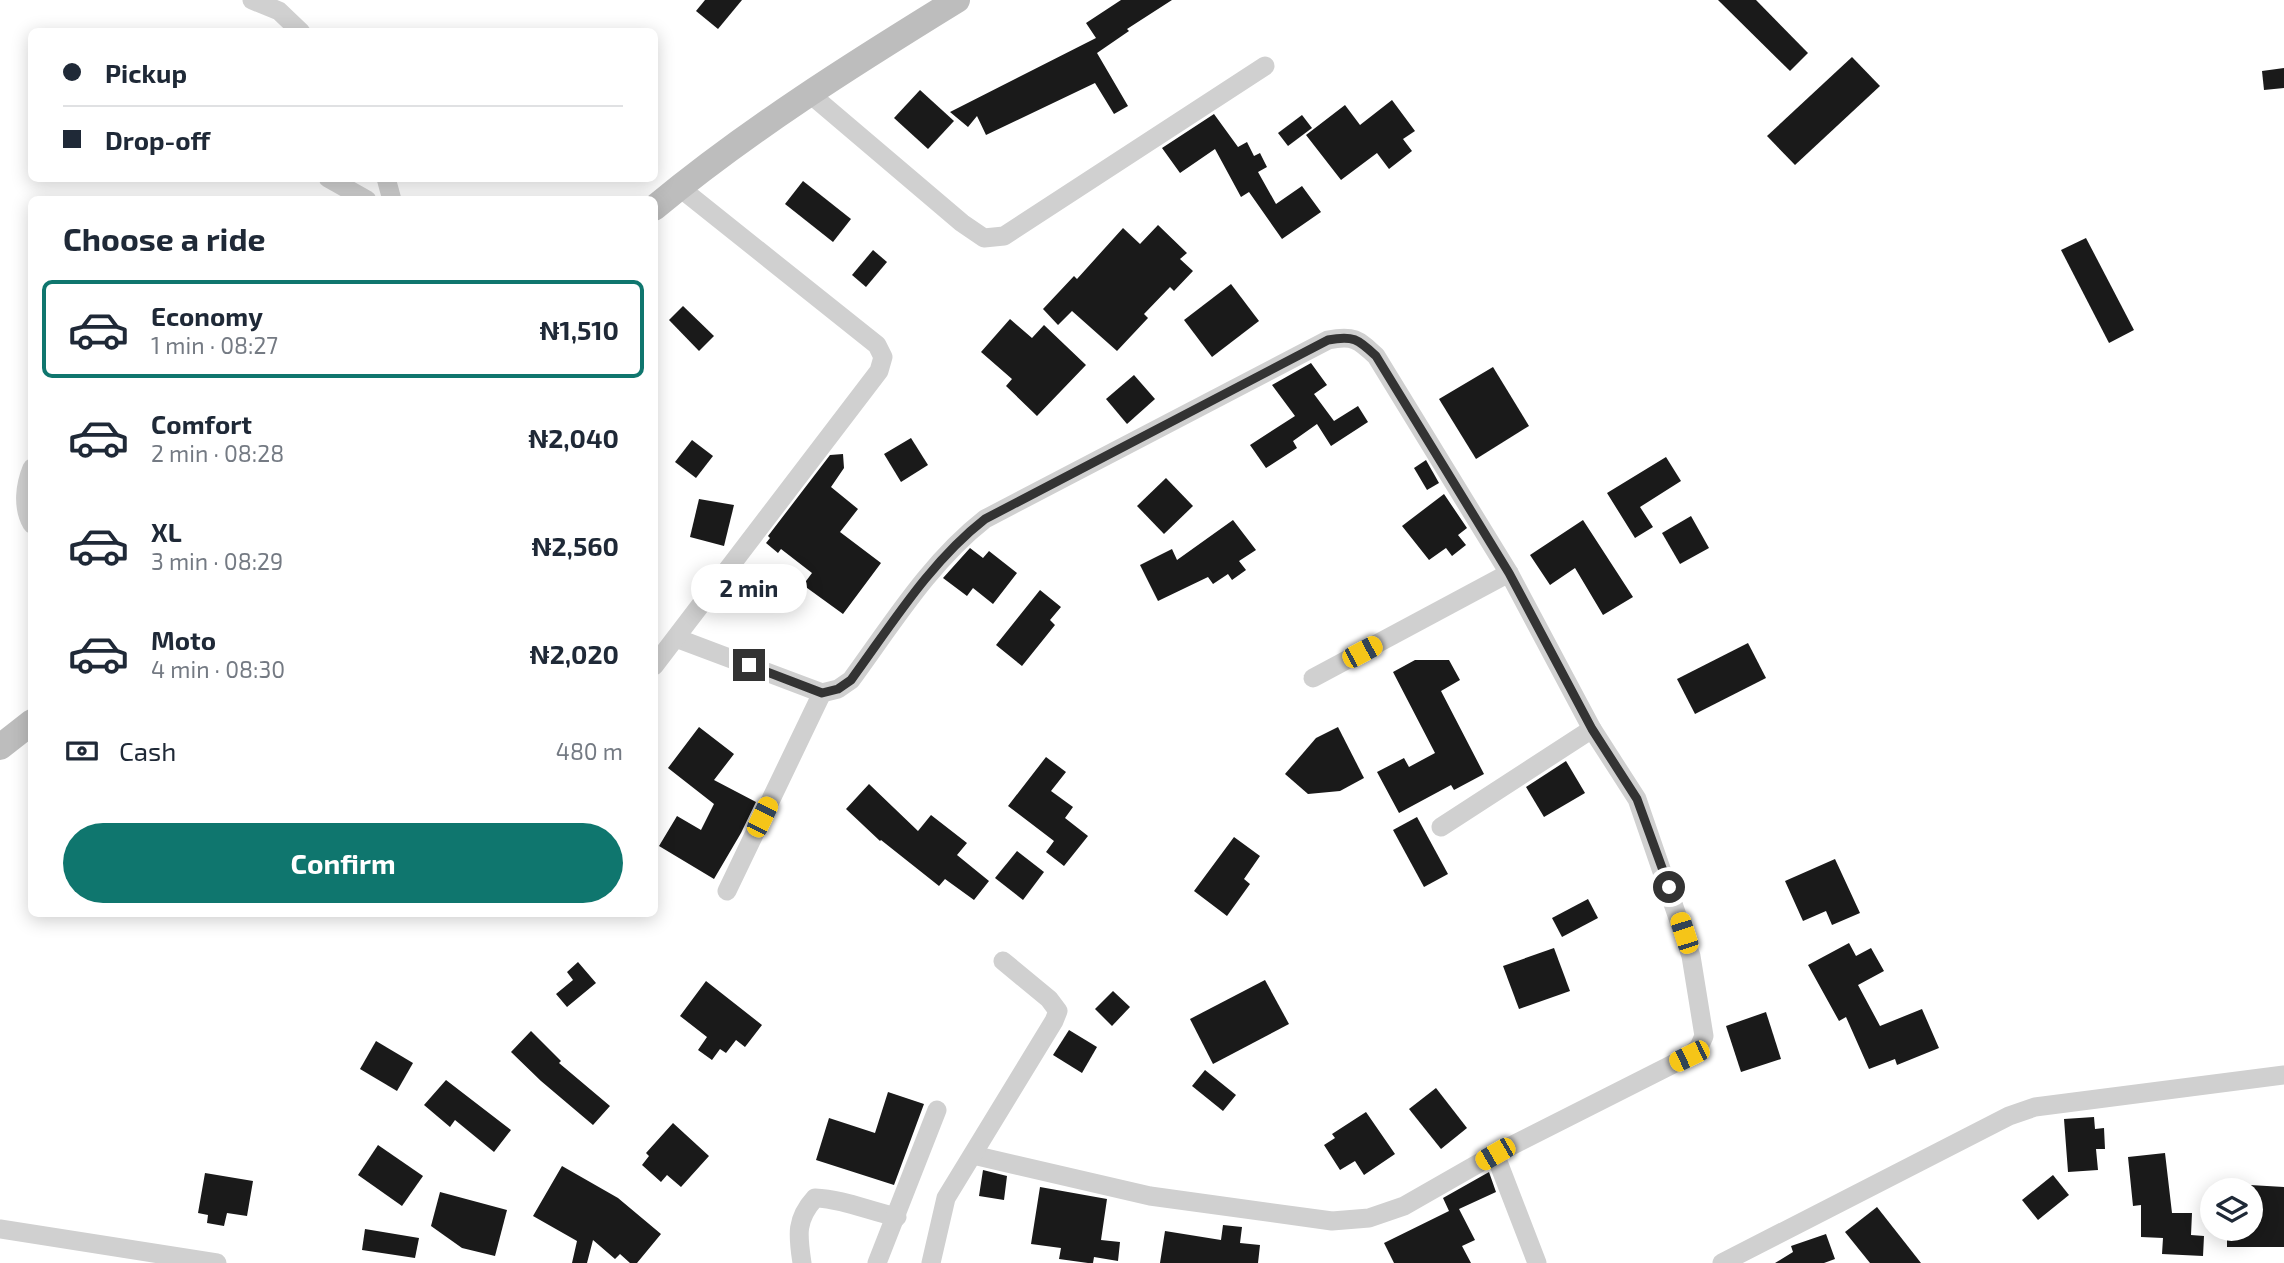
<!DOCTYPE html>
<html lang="en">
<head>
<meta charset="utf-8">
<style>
  :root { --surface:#fff; --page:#f2f2f3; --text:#1f2937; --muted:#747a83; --line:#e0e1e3; --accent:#0f766e }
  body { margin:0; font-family:"Exo 2",sans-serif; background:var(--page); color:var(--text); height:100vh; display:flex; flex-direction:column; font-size:26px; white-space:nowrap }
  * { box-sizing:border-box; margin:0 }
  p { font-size:23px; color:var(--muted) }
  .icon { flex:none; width:38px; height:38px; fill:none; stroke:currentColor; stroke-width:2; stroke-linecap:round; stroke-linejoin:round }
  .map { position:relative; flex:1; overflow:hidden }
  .drawer { position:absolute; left:28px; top:196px; width:630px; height:721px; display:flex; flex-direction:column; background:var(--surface); border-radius:10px; box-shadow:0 4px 18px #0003 }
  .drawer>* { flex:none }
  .banner { position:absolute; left:28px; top:28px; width:630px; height:154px; border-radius:10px; box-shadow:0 4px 18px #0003; display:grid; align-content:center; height:154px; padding:0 35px; background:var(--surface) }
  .tools { position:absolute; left:2200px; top:1178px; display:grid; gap:14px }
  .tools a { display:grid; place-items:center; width:63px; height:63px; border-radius:50%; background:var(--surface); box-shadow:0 4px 18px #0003; font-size:35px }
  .end { position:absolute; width:32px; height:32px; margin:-16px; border:9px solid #333; background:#fff; box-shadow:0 0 0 4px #fff }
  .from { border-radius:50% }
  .bubble { position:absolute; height:49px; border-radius:24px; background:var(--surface); box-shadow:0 4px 18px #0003; font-size:23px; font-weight:700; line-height:49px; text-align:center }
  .car { position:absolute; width:21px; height:42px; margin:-21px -10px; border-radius:9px; box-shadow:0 0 5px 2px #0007; background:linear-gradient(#f5c518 24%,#345 0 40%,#f5c518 0 76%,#345 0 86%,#f5c518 0) }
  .banner b { display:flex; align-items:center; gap:24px; height:66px; font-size:26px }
  .banner b+b { border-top:2px solid var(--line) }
  .banner i { width:18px; height:18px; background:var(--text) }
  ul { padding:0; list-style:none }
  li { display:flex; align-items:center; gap:21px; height:98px; margin:0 14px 10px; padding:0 21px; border:4px solid transparent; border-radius:10px }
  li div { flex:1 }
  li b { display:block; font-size:26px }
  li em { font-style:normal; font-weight:700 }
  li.on { border-color:var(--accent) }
  li>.icon { width:63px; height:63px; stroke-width:1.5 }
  h2 { padding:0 35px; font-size:32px; line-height:84px }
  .pay { display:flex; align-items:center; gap:18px; height:77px; padding:0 35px; font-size:26px }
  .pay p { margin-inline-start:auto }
  .cta { display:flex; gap:14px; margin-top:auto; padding:14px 35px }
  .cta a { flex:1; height:80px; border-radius:42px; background:var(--accent); color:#fff; font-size:28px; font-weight:700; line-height:80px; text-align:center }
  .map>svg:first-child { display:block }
  .building { fill:#1a1a1a }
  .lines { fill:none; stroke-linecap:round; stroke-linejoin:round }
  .minor { stroke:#d0d0d0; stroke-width:19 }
  .secondary { stroke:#bdbdbd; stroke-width:26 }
  .route { stroke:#333; stroke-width:9 }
</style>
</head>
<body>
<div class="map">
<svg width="2284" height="1263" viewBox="0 0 2284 1263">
  <rect width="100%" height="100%" fill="#fff"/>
  <g class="building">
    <polygon points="705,0 742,0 718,29 696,11"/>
    <polygon points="1121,0 1172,0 1127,29 1129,31 1097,53 1128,106 1114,114 1095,83 986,135 977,116 968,127 950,112 1096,38 1086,23"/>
    <polygon points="1718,0 1756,0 1808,53 1790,71"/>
    <polygon points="1852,57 1880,86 1795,165 1767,136"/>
    <polygon points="2284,68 2284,88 2264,90 2262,71"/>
    <polygon points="920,90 954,121 928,149 894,118"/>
    <polygon points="1392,100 1415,131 1403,139 1412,151 1389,169 1377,153 1341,180 1306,135 1345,105 1360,125"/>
    <polygon points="1214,114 1238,147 1247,142 1254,156 1260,153 1267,167 1258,172 1276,204 1302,186 1321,212 1282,239 1249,192 1241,197 1215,149 1180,173 1162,148"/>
    <polygon points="1302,115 1312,128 1288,146 1278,133"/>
    <polygon points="803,181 851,219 833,242 785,204"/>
    <polygon points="1158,225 1187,253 1180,259 1193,271 1174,291 1170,287 1144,314 1148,318 1117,351 1072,311 1058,325 1043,309 1074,276 1077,279 1123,228 1140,244"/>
    <polygon points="2086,238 2134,330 2109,343 2061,250"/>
    <polygon points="873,250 887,262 866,287 852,275"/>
    <polygon points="1231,284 1259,321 1212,357 1184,320"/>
    <polygon points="683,306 714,336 699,351 669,320"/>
    <polygon points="1010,319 1032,338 1044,325 1086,365 1037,416 1006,386 1012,379 981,352"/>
    <polygon points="1311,363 1327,385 1314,394 1334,421 1358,406 1368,422 1331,446 1317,424 1293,441 1297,448 1266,468 1250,445 1295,416 1272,385"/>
    <polygon points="1493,367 1529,426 1476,459 1439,399"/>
    <polygon points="1134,375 1155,399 1127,424 1106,399"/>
    <polygon points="911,438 928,465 901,482 884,454"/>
    <polygon points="692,440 713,456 696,478 675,462"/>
    <polygon points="843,454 844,468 831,487 858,509 840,532 881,563 843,614 803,585 812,573 781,549 778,553 766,543 770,538 768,536 830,455"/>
    <polygon points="1666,457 1681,481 1640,507 1653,527 1635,538 1607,493"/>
    <polygon points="1426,460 1439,483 1427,490 1414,468"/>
    <polygon points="1166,478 1193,506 1164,534 1137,506"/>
    <polygon points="1444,494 1467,528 1458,535 1466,545 1452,556 1446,548 1429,560 1402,526"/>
    <polygon points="699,499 734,505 724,546 690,537"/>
    <polygon points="1691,516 1709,548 1680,564 1662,533"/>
    <polygon points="1233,520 1256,550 1239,561 1246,570 1232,580 1228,574 1213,584 1208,577 1158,601 1140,565 1172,549 1177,560"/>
    <polygon points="1583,520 1633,597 1603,615 1575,568 1550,585 1530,555"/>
    <polygon points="970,548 983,558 989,551 1017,573 993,604 973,588 967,596 943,578"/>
    <polygon points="1040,590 1061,607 1050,620 1055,625 1022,666 996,645"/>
    <polygon points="1748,643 1766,678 1695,714 1677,679"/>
    <polygon points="1415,660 1449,660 1460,680 1441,691 1484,774 1454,790 1451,785 1399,813 1377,772 1404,758 1409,767 1435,753 1393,672"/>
    <polygon points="699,727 734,754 714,780 756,802 741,833 714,879 659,846 677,816 701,830 714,804 668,768"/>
    <polygon points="1338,727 1364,778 1340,791 1308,794 1285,774 1316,738"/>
    <polygon points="1046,757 1066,772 1051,791 1073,807 1065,818 1088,836 1064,866 1046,852 1054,841 1008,806"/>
    <polygon points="1566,761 1585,793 1544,817 1526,787"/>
    <polygon points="869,784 918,831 931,815 967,843 957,855 989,881 974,900 945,879 939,886 881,840 880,841 846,809"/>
    <polygon points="1417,817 1448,874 1424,887 1393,830"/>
    <polygon points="1234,837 1260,856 1244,879 1250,884 1227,916 1194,891"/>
    <polygon points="1017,851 1044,872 1023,900 995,878"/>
    <polygon points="1835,859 1860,913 1832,925 1826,911 1803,921 1785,881"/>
    <polygon points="1588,899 1598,918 1562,937 1552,918"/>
    <polygon points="1849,943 1856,956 1871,948 1884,971 1858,985 1880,1026 1922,1009 1939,1048 1897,1065 1895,1059 1869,1069 1846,1017 1839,1021 1808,965"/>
    <polygon points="1554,948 1570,991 1519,1009 1503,966"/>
    <polygon points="578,962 596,983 567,1007 556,994 573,980 567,972"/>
    <polygon points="1265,980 1289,1024 1213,1064 1190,1019"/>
    <polygon points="706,981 762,1025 745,1047 736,1040 726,1053 720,1049 712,1060 698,1050 707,1037 680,1016"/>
    <polygon points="1113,991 1130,1007 1112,1026 1095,1009"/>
    <polygon points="1766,1012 1781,1059 1741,1072 1726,1026"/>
    <polygon points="1069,1030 1097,1047 1082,1073 1053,1055"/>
    <polygon points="531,1031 561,1061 559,1063 610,1106 593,1125 541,1081 511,1052"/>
    <polygon points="376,1041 413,1063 397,1091 360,1069"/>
    <polygon points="1205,1070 1236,1095 1223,1111 1192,1086"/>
    <polygon points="446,1080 511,1130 494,1152 455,1120 450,1127 424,1105"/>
    <polygon points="1436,1088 1467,1128 1441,1149 1409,1109"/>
    <polygon points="888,1092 924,1104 894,1185 816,1160 829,1118 875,1133"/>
    <polygon points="1366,1112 1395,1154 1364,1175 1355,1161 1340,1170 1324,1145 1335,1138 1332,1134"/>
    <polygon points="2094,1117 2095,1129 2104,1128 2105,1149 2096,1149 2098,1170 2068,1172 2064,1119"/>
    <polygon points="673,1123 709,1156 681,1187 667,1175 661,1182 642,1165 649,1156 646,1153"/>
    <polygon points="378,1145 423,1176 402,1206 358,1175"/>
    <polygon points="2165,1153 2172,1213 2192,1213 2191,1235 2204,1236 2203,1256 2162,1254 2163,1238 2141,1237 2141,1205 2133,1206 2128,1157"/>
    <polygon points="562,1166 618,1198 661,1234 637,1263 630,1263 620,1254 615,1259 593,1240 587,1263 572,1263 577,1241 533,1216"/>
    <polygon points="983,1170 1007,1176 1004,1200 979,1196"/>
    <polygon points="1489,1172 1496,1192 1459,1209 1475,1240 1462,1246 1471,1263 1394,1263 1384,1243 1449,1211 1443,1198"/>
    <polygon points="205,1173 253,1181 247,1216 227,1213 224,1226 207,1223 208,1215 198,1213"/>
    <polygon points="2053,1175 2069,1195 2038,1220 2022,1200"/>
    <polygon points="2250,1185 2284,1187 2284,1247 2227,1247 2227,1228 2250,1228"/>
    <polygon points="1040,1187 1107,1199 1101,1240 1120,1242 1118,1261 1094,1257 1093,1263 1088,1263 1059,1259 1061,1248 1031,1244"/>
    <polygon points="440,1192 507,1210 495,1256 462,1248 431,1226"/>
    <polygon points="1877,1207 1921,1263 1870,1263 1845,1232"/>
    <polygon points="1223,1225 1242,1227 1240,1243 1260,1245 1258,1263 1160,1263 1165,1231 1221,1240"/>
    <polygon points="365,1229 419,1238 415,1258 362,1250"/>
    <polygon points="1826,1234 1835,1259 1824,1263 1775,1263 1793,1252 1791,1246"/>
  </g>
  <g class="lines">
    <g class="minor">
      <polyline points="252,0 279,11 301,32"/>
      <polyline points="809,93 962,223 984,238 1004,236 1265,66"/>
      <polyline points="328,178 367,200"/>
      <polyline points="386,178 392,200"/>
      <path d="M32,468C25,485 22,507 32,524"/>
      <path d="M676,638L822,693L838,689L851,680C892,624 930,562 985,519L1328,340C1353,335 1358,339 1376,356L1509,573L1592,729L1637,799L1691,956L1704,1036L1699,1047L1689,1056L1495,1154L1404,1206L1369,1218L1332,1221L1150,1196L973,1155"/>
      <polyline points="654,666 879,371 883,357 877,345 679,187"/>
      <polyline points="1313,678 1509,573"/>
      <polyline points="1441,827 1592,729"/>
      <polyline points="727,891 822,693"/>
      <polyline points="1495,1154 1537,1263"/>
      <polyline points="0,1229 217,1263"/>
      <path d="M802,1263C798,1236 795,1220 815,1198C843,1199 869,1211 897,1217"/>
      <polyline points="877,1263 937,1110"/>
      <polyline points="931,1263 946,1198 1054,1021 1058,1011 1049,999 1003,961"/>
      <polyline points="1722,1263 2009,1116 2035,1107 2284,1075"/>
    </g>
    <g class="secondary">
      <path d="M654,208C748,130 853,64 957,0"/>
      <polyline points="0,747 32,722"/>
    </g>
  </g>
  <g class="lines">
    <path class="route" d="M749,665L822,693L838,689L851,680C892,624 930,562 985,519L1328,340C1353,335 1358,339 1376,356L1509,573L1592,729L1637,799L1669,887"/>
  </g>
</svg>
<div class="tools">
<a><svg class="icon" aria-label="layers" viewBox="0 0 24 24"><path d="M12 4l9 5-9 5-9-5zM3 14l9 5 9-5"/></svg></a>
</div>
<i class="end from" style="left:1669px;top:887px"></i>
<i class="end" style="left:749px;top:665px"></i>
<div class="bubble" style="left:691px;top:564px;width:116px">2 min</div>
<i class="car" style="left:1362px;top:652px;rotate:62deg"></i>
<i class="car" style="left:762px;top:817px;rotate:26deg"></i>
<i class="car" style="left:1684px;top:933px;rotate:342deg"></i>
<i class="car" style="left:1689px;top:1056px;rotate:244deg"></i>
<i class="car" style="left:1495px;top:1154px;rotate:240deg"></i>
<div class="banner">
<b><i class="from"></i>Pickup</b>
<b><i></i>Drop-off</b>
</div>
<section class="drawer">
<h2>Choose a ride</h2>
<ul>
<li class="on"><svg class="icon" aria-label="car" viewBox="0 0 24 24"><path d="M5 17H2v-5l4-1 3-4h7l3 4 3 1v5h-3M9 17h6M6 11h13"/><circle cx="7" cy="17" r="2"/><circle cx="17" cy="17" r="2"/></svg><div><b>Economy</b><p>1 min · 08:27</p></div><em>₦1,510</em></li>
<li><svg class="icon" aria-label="car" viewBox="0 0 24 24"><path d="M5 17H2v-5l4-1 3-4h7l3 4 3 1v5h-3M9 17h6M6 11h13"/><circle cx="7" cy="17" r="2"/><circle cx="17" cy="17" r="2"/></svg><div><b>Comfort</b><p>2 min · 08:28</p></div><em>₦2,040</em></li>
<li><svg class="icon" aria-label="car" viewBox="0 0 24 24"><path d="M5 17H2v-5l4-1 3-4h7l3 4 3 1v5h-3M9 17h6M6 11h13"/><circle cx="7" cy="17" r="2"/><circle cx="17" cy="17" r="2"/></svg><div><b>XL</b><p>3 min · 08:29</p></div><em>₦2,560</em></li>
<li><svg class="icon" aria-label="car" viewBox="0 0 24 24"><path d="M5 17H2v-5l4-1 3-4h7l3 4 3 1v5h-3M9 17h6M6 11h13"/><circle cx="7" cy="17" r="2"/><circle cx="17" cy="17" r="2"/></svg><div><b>Moto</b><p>4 min · 08:30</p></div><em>₦2,020</em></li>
</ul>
<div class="pay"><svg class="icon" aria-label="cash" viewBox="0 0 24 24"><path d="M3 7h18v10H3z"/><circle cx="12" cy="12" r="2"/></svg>Cash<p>480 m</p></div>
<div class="cta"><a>Confirm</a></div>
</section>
</div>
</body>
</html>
